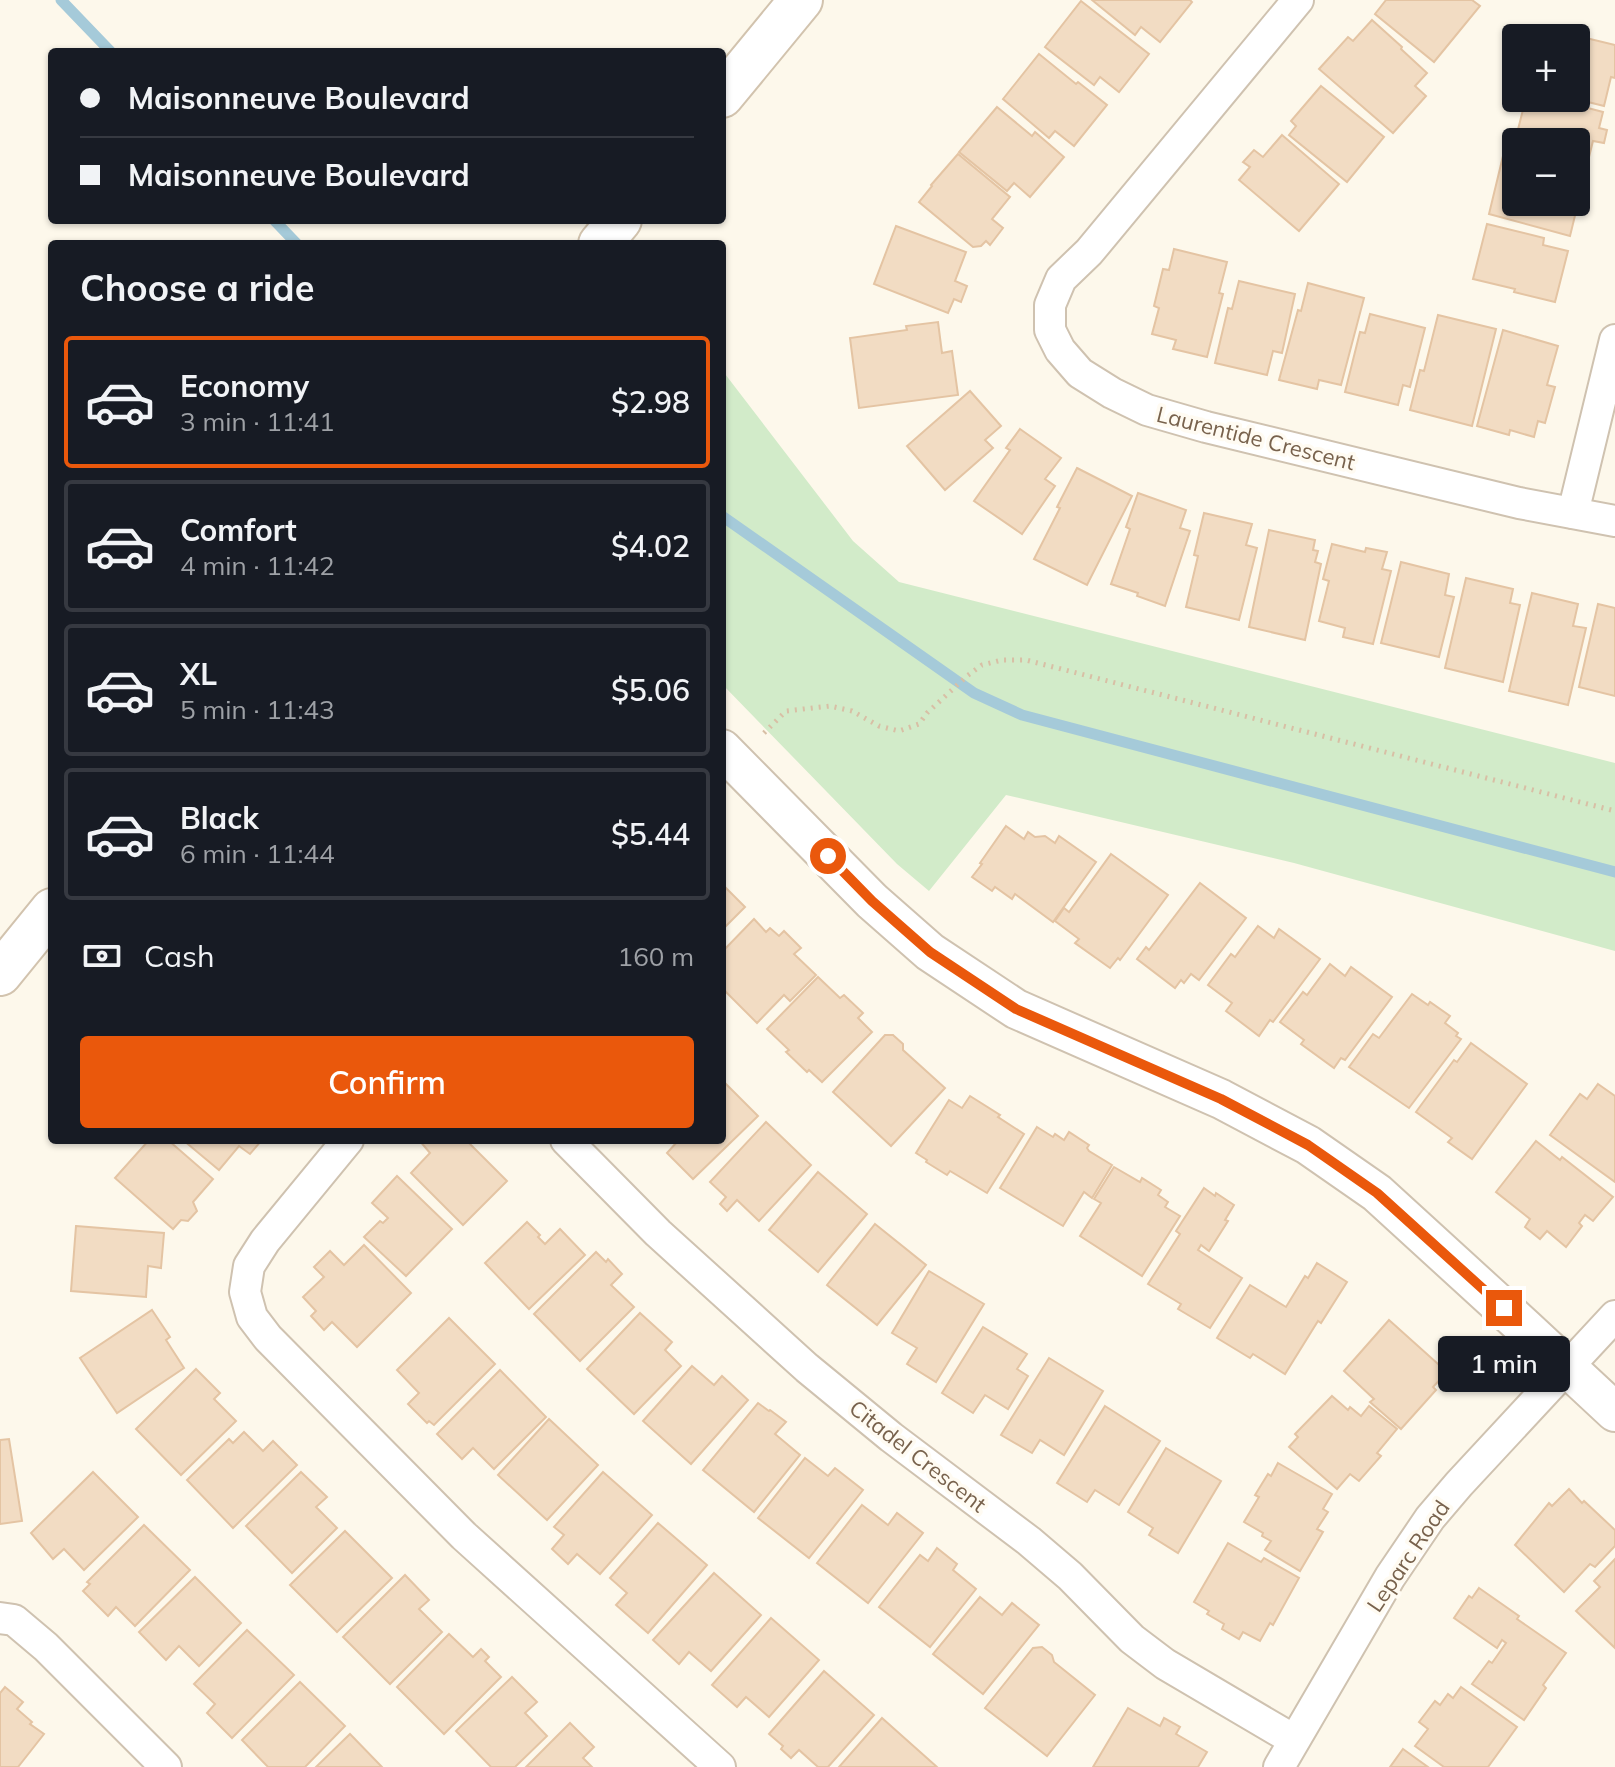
<!DOCTYPE html>
<html lang="en">
<head>
<meta charset="utf-8">
<style>
  :root { --surface:#171b24; --page:#242831; --text:#f1f3f6; --muted:#9ea1a6; --line:#363941; --accent:#ea580c }
  body { margin:0; font-family:Mulish,sans-serif; background:var(--page); color:var(--text); height:100vh; display:flex; flex-direction:column; font-size:30px; white-space:nowrap }
  * { box-sizing:border-box; margin:0 }
  p { font-size:26px; color:var(--muted) }
  .icon { flex:none; width:44px; height:44px; fill:none; stroke:currentColor; stroke-width:2; stroke-linecap:round; stroke-linejoin:round }
  .map { position:relative; flex:1; overflow:hidden }
  .details { position:absolute; left:48px; top:240px; width:678px; height:904px; display:flex; flex-direction:column; background:var(--surface); border-radius:8px; box-shadow:0 2px 6px #0004 }
  .details>* { flex:none }
  .banner { position:absolute; left:48px; top:48px; width:678px; height:176px; border-radius:8px; box-shadow:0 2px 6px #0004; display:grid; align-content:center; height:176px; padding:0 32px; background:var(--surface) }
  .fabs { position:absolute; left:1502px; top:24px; display:grid; gap:16px }
  .fabs a { display:grid; place-items:center; width:88px; height:88px; border-radius:8px; background:var(--surface); box-shadow:0 2px 6px #0004; font-size:40px }
  .end { position:absolute; width:36px; height:36px; margin:-18px; border:10px solid #ea580c; background:#fff; box-shadow:0 0 0 4px #fff }
  .from { border-radius:50% }
  .bubble { position:absolute; height:56px; border-radius:8px; background:var(--surface); box-shadow:0 2px 6px #0004; font-size:26px; font-weight:600; line-height:56px; text-align:center }
  .banner b { display:flex; align-items:center; gap:28px; height:76px; font-size:30px }
  .banner b+b { border-top:2px solid var(--line) }
  .banner i { width:20px; height:20px; background:var(--text) }
  ul { padding:0; list-style:none }
  li { display:flex; align-items:center; gap:24px; height:132px; margin:0 16px 12px; padding:0 16px; border:4px solid var(--line); border-radius:8px }
  li div { flex:1 }
  li b { display:block; font-size:30px }
  li em { font-style:normal; font-weight:600 }
  li.selected { border-color:var(--accent) }
  li>.icon { width:72px; height:72px; stroke-width:1.5 }
  h2 { padding:0 32px; font-size:36px; line-height:96px }
  .pay { display:flex; align-items:center; gap:20px; height:88px; padding:0 32px; font-size:30px }
  .pay p { margin-inline-start:auto }
  .cta { display:flex; gap:16px; margin-top:auto; padding:16px 32px }
  .cta a { flex:1; height:92px; border-radius:8px; background:var(--accent); color:#fff; font-size:32px; font-weight:600; line-height:92px; text-align:center }
  .map>svg:first-child { display:block }
  .green { fill:#d2ebc9 }
  .lines { fill:none; stroke-linecap:round; stroke-linejoin:round }
  .stream { stroke:#a5cad9; stroke-width:11 }
  .building { fill:#f2dcc3; stroke:#e4c4a3; stroke-width:2 }
  .minor-casing { stroke:#cfc2b0; stroke-width:34 }
  .tertiary-casing { stroke:#cfc2b0; stroke-width:42 }
  .secondary-casing { stroke:#d2c3ae; stroke-width:46 }
  .path { stroke:#d8bfa5; stroke-width:5; stroke-dasharray:2 6; stroke-linecap:butt }
  .minor { stroke:#fff; stroke-width:30 }
  .tertiary { stroke:#fff; stroke-width:38 }
  .secondary { stroke:#fff; stroke-width:42 }
  .route { stroke:#ea580c; stroke-width:10 }
  .labels { text-anchor:middle; stroke-width:7; stroke-linejoin:round; paint-order:stroke }
  .street-label { font-size:22px; fill:#78624d; stroke:#fffbf2 }
</style>
</head>
<body>
<div class="map">
<svg width="1615" height="1767" viewBox="0 0 1615 1767">
  <rect width="100%" height="100%" fill="#fdf8eb"/>
  <polygon class="green" points="722,370 853,541 899,582 1615,763 1615,951 1294,863 1006,795 929,891 897,864 722,684"/>
  <g class="lines">
    <g class="stream">
      <polyline points="61,0 111,52"/>
      <polyline points="274,220 297,244"/>
      <polyline points="722,516 974,693 1022,715 1615,872"/>
    </g>
  </g>
  <g class="building">
    <polygon points="1092,0 1190,0 1192,2 1160,42 1141,27 1135,35"/>
    <polygon points="1386,0 1472,0 1480,6 1434,62 1375,14"/>
    <polygon points="1081,1 1149,54 1119,92 1100,77 1094,85 1045,47"/>
    <polygon points="1372,20 1402,47 1401,49 1427,73 1415,86 1426,96 1393,133 1319,69 1348,37 1353,41"/>
    <polygon points="1545,28 1615,45 1615,78 1611,77 1604,106 1572,98 1576,98 1576,38 1543,38"/>
    <polygon points="1039,54 1076,84 1078,82 1107,105 1074,146 1055,131 1049,138 1003,99"/>
    <polygon points="1321,86 1384,137 1347,182 1289,135 1296,126 1291,121"/>
    <polygon points="1526,98 1550,98 1603,112 1599,128 1607,130 1604,143 1593,141 1585,173 1576,171 1576,142 1516,142 1516,155 1512,153"/>
    <polygon points="997,107 1032,136 1035,132 1064,157 1030,197 1014,183 1007,191 959,152"/>
    <polygon points="1282,135 1339,184 1299,231 1239,180 1250,167 1243,162 1254,150 1263,157"/>
    <polygon points="958,154 1010,197 992,219 1003,228 990,245 986,241 981,246 973,247 919,202 932,186 931,185"/>
    <polygon points="1503,156 1516,159 1516,202 1576,202 1576,185 1582,187 1570,236 1489,214"/>
    <polygon points="1487,224 1544,238 1543,245 1568,251 1555,302 1514,292 1515,289 1473,279"/>
    <polygon points="896,226 966,252 955,281 967,286 961,302 954,299 948,313 874,284"/>
    <polygon points="1174,249 1227,262 1219,293 1223,294 1207,357 1173,349 1176,340 1152,334 1159,308 1154,306 1163,269 1169,270"/>
    <polygon points="1239,281 1295,294 1282,353 1273,351 1267,375 1215,363 1228,308 1232,309"/>
    <polygon points="1308,283 1364,298 1341,385 1319,380 1317,389 1279,380 1298,310 1301,311"/>
    <polygon points="1370,314 1425,328 1410,387 1403,385 1398,405 1345,392 1360,332 1365,333"/>
    <polygon points="1438,315 1496,329 1472,426 1410,410 1420,370 1424,371"/>
    <polygon points="938,322 942,353 952,351 958,395 859,408 850,338 907,330 906,326"/>
    <polygon points="1503,330 1558,346 1547,385 1555,387 1545,423 1538,421 1534,437 1510,430 1509,435 1477,426"/>
    <polygon points="970,391 1001,426 985,440 993,448 945,490 907,446"/>
    <polygon points="1020,429 1061,458 1045,479 1055,486 1022,534 974,501 1010,450 1006,448"/>
    <polygon points="1077,468 1132,496 1087,585 1034,559 1060,508 1057,507"/>
    <polygon points="1138,493 1186,510 1180,528 1190,531 1165,606 1137,596 1138,593 1111,584 1130,529 1126,527"/>
    <polygon points="1204,513 1252,524 1246,545 1257,548 1239,620 1186,607 1198,556 1194,555"/>
    <polygon points="1269,530 1315,540 1313,550 1318,551 1315,562 1321,564 1305,640 1249,627"/>
    <polygon points="1332,544 1365,552 1366,548 1387,552 1382,569 1391,571 1373,644 1343,637 1345,628 1319,621 1329,581 1323,579"/>
    <polygon points="1401,562 1449,574 1445,595 1454,597 1439,657 1381,643"/>
    <polygon points="1466,578 1513,589 1510,603 1520,605 1503,682 1445,668"/>
    <polygon points="1532,593 1578,604 1573,626 1586,628 1568,705 1509,691"/>
    <polygon points="1598,604 1615,608 1615,696 1579,687"/>
    <polygon points="1006,826 1024,839 1028,832 1035,837 1045,836 1055,843 1059,836 1096,862 1053,922 1015,894 1012,899 995,887 992,891 972,877 982,864 980,863"/>
    <polygon points="1111,854 1168,895 1120,960 1118,958 1110,968 1075,943 1079,939 1055,921 1064,908 1069,912"/>
    <polygon points="1200,883 1246,918 1199,980 1191,974 1184,983 1181,980 1175,988 1137,959 1146,947 1149,950"/>
    <polygon points="722,884 745,907 722,930"/>
    <polygon points="754,919 766,932 770,928 779,936 784,931 801,948 794,954 816,975 790,1001 784,995 757,1023 722,988 722,952"/>
    <polygon points="1258,926 1274,938 1279,929 1320,959 1273,1022 1270,1020 1259,1036 1226,1011 1232,1003 1208,985 1231,954 1235,957"/>
    <polygon points="1330,964 1345,976 1351,967 1392,997 1345,1060 1341,1058 1334,1068 1301,1044 1304,1040 1280,1022 1303,992 1307,995"/>
    <polygon points="818,977 840,998 844,995 863,1013 858,1018 872,1032 822,1082 809,1070 807,1072 786,1052 789,1050 767,1029"/>
    <polygon points="1412,994 1428,1005 1430,1002 1450,1016 1445,1023 1458,1033 1456,1036 1461,1039 1409,1108 1349,1067 1373,1034 1379,1038"/>
    <polygon points="885,1035 893,1035 903,1044 903,1050 945,1088 891,1146 833,1092"/>
    <polygon points="1471,1043 1527,1084 1472,1159 1448,1142 1452,1138 1416,1112 1454,1060 1457,1062"/>
    <polygon points="722,1080 758,1116 693,1179 667,1153 677,1142 675,1140 722,1140"/>
    <polygon points="1598,1084 1615,1096 1615,1182 1550,1135 1580,1094 1587,1099"/>
    <polygon points="970,1096 1000,1115 998,1117 1024,1134 987,1193 950,1171 947,1175 926,1162 927,1160 916,1153 949,1100 962,1108"/>
    <polygon points="766,1122 811,1165 759,1221 737,1200 727,1211 720,1204 726,1197 710,1182"/>
    <polygon points="1037,1127 1053,1137 1055,1134 1064,1140 1069,1132 1089,1145 1087,1148 1089,1151 1112,1165 1092,1198 1084,1192 1063,1226 1000,1188"/>
    <polygon points="149,1140 168,1140 213,1179 193,1202 197,1211 188,1221 181,1220 173,1229 115,1178"/>
    <polygon points="183,1140 262,1140 250,1154 239,1146 219,1170"/>
    <polygon points="419,1140 466,1140 507,1181 463,1225 411,1173 430,1153"/>
    <polygon points="1536,1141 1560,1160 1562,1157 1613,1197 1593,1221 1585,1215 1579,1223 1582,1226 1566,1247 1547,1231 1540,1239 1525,1227 1530,1219 1496,1192"/>
    <polygon points="1114,1167 1140,1182 1142,1178 1161,1190 1158,1195 1168,1202 1165,1207 1180,1216 1142,1276 1080,1236 1101,1203 1094,1199"/>
    <polygon points="818,1172 867,1214 818,1272 769,1230"/>
    <polygon points="397,1176 452,1229 406,1276 364,1237 380,1221 383,1223 388,1218 372,1203"/>
    <polygon points="1204,1188 1215,1196 1216,1193 1234,1205 1225,1220 1228,1221 1209,1251 1201,1245 1198,1250 1242,1278 1210,1328 1178,1309 1181,1304 1148,1284 1180,1234 1176,1231"/>
    <polygon points="527,1222 540,1235 538,1237 545,1244 560,1229 585,1255 529,1309 485,1263"/>
    <polygon points="875,1224 926,1265 877,1325 827,1285"/>
    <polygon points="76,1226 164,1233 161,1268 148,1266 146,1297 71,1291"/>
    <polygon points="364,1245 411,1293 357,1347 332,1322 324,1330 311,1316 316,1311 303,1297 324,1277 314,1267 330,1251 344,1265"/>
    <polygon points="596,1252 606,1262 608,1259 622,1274 611,1285 634,1307 580,1361 534,1314"/>
    <polygon points="1317,1263 1347,1282 1321,1323 1318,1321 1285,1374 1253,1354 1250,1358 1217,1338 1250,1285 1286,1307 1305,1276 1308,1278"/>
    <polygon points="929,1271 984,1304 936,1382 907,1364 917,1348 892,1333"/>
    <polygon points="152,1310 170,1337 166,1340 184,1368 117,1413 80,1358"/>
    <polygon points="640,1313 672,1342 665,1350 681,1366 634,1414 587,1369"/>
    <polygon points="449,1318 495,1364 434,1425 429,1421 427,1423 408,1404 419,1393 397,1370"/>
    <polygon points="1389,1320 1447,1372 1433,1387 1436,1390 1401,1429 1370,1402 1374,1399 1344,1371"/>
    <polygon points="983,1327 1027,1354 1017,1369 1028,1376 1008,1409 985,1395 973,1413 942,1393"/>
    <polygon points="1049,1358 1103,1391 1064,1455 1040,1440 1032,1453 1001,1435"/>
    <polygon points="692,1366 714,1385 722,1376 748,1400 691,1464 643,1421"/>
    <polygon points="196,1369 220,1393 214,1399 236,1421 181,1475 136,1429"/>
    <polygon points="500,1370 546,1417 494,1469 473,1448 462,1459 437,1434"/>
    <polygon points="1332,1396 1348,1410 1350,1407 1361,1416 1369,1406 1397,1429 1377,1453 1381,1456 1359,1481 1350,1474 1337,1489 1289,1447 1298,1437 1295,1434"/>
    <polygon points="758,1403 769,1411 770,1410 786,1422 775,1434 800,1455 754,1512 703,1470"/>
    <polygon points="1105,1406 1160,1441 1119,1505 1095,1490 1087,1502 1057,1483"/>
    <polygon points="549,1419 598,1465 547,1520 498,1475"/>
    <polygon points="244,1432 263,1451 273,1441 297,1465 233,1528 187,1480 229,1439 233,1443"/>
    <polygon points="9,1439 22,1521 0,1524 0,1440"/>
    <polygon points="1166,1448 1221,1481 1178,1553 1149,1535 1153,1528 1128,1512"/>
    <polygon points="805,1458 828,1476 835,1468 863,1490 809,1558 758,1518"/>
    <polygon points="1278,1463 1332,1494 1323,1509 1328,1512 1317,1529 1323,1532 1300,1571 1265,1550 1271,1541 1262,1536 1263,1533 1244,1522 1259,1497 1255,1495 1268,1474 1271,1476"/>
    <polygon points="93,1472 138,1517 84,1570 64,1549 53,1559 31,1533"/>
    <polygon points="301,1472 327,1497 316,1507 337,1528 292,1573 246,1526"/>
    <polygon points="603,1472 652,1515 600,1574 577,1554 568,1564 552,1549 564,1535 554,1527"/>
    <polygon points="1569,1489 1582,1503 1584,1501 1615,1530 1615,1546 1595,1567 1590,1564 1564,1592 1515,1545 1549,1503 1552,1506"/>
    <polygon points="862,1505 888,1525 897,1513 923,1533 868,1603 817,1563"/>
    <polygon points="658,1523 707,1565 648,1633 616,1605 627,1593 610,1578"/>
    <polygon points="144,1525 190,1570 135,1626 116,1607 108,1616 83,1591 90,1584 87,1582"/>
    <polygon points="345,1531 392,1578 337,1632 290,1585"/>
    <polygon points="1228,1543 1261,1562 1264,1558 1299,1578 1273,1625 1270,1623 1260,1641 1243,1632 1239,1639 1222,1629 1224,1624 1207,1614 1209,1611 1194,1602"/>
    <polygon points="937,1548 957,1564 953,1570 976,1589 930,1647 879,1607 920,1555 928,1561"/>
    <polygon points="1615,1559 1615,1648 1576,1611 1600,1587 1594,1581"/>
    <polygon points="714,1573 761,1615 711,1671 689,1652 679,1664 653,1640"/>
    <polygon points="405,1575 429,1600 419,1609 442,1632 390,1684 343,1637"/>
    <polygon points="195,1577 241,1623 199,1666 179,1646 166,1660 139,1632"/>
    <polygon points="1479,1588 1519,1616 1517,1619 1566,1653 1543,1685 1546,1688 1524,1720 1472,1684 1489,1661 1492,1663 1506,1643 1502,1640 1497,1648 1454,1618 1469,1596 1472,1598"/>
    <polygon points="980,1597 1002,1615 1012,1603 1039,1625 983,1694 933,1654"/>
    <polygon points="771,1618 819,1660 769,1717 746,1697 737,1707 712,1685"/>
    <polygon points="247,1630 294,1675 232,1738 207,1713 215,1704 194,1684"/>
    <polygon points="449,1634 473,1657 481,1649 489,1657 485,1661 501,1677 444,1734 397,1687"/>
    <polygon points="1042,1647 1052,1655 1054,1662 1095,1695 1047,1756 985,1708 1033,1648"/>
    <polygon points="824,1671 874,1715 828,1767 818,1767 799,1750 791,1758 781,1749 783,1746 769,1734"/>
    <polygon points="512,1677 537,1702 525,1713 547,1736 515,1767 491,1767 456,1731"/>
    <polygon points="300,1682 345,1726 305,1767 268,1767 242,1740"/>
    <polygon points="5,1687 23,1702 17,1709 32,1722 30,1724 44,1734 18,1767 0,1767 0,1693"/>
    <polygon points="1461,1687 1517,1727 1488,1767 1444,1767 1415,1746 1428,1729 1419,1722 1435,1701 1440,1705 1448,1694 1453,1698"/>
    <polygon points="1128,1708 1160,1726 1164,1718 1180,1727 1176,1734 1207,1752 1198,1767 1093,1767"/>
    <polygon points="882,1718 937,1767 839,1767"/>
    <polygon points="570,1723 594,1747 583,1758 592,1767 526,1767"/>
    <polygon points="350,1734 382,1767 316,1767"/>
    <polygon points="1403,1749 1428,1767 1390,1767"/>
  </g>
  <g class="lines">
    <defs>
      <g id="minor">
        <polyline points="1298,0 1089,252 1061,279 1050,305 1050,330 1060,350 1080,373 1112,393 1147,410 1206,427 1519,503 1615,521"/>
        <polyline points="1573,513 1615,340"/>
        <polyline points="348,1140 265,1241 249,1266 245,1292 252,1317 268,1338 464,1536 720,1767"/>
        <polyline points="566,1140 658,1233 807,1368 891,1437 1029,1541 1070,1576 1132,1639 1165,1664 1294,1740"/>
        <polyline points="0,1618 14,1620 46,1647 166,1767"/>
        <polyline points="1279,1767 1390,1577 1430,1518 1459,1484 1615,1316"/>
      </g>
      <polyline id="tertiary" points="722,749 872,901 930,952 1016,1009 1221,1099 1308,1145 1377,1193 1527,1330 1615,1412"/>
      <g id="secondary">
        <polyline points="722,96 801,0"/>
        <polyline points="600,244 620,220"/>
        <polyline points="0,974 52,910"/>
      </g>
    </defs>
    <use href="#minor" class="minor-casing"/>
    <use href="#tertiary" class="tertiary-casing"/>
    <use href="#secondary" class="secondary-casing"/>
    <polyline class="path" points="764,733 786,711 830,706 852,711 879,726 899,731 919,724 927,713 967,676 982,665 1002,660 1026,660 1615,811"/>
    <use href="#minor" class="minor"/>
    <use href="#tertiary" class="tertiary"/>
    <use href="#secondary" class="secondary"/>
  </g>
  <g class="lines">
    <polyline class="route" points="828,856 872,901 930,952 1016,1009 1221,1099 1308,1145 1377,1193 1504,1308"/>
  </g>
  <g class="labels">
    <g class="street-label">
      <text transform="translate(1256 438) rotate(14)" y="8">Laurentide Crescent</text>
      <text transform="translate(918 1456) rotate(38)" y="8">Citadel Crescent</text>
      <text transform="translate(1408 1556) rotate(-56)" y="8">Leparc Road</text>
    </g>
  </g>
</svg>
<div class="fabs">
<a>+</a>
<a>−</a>
</div>
<i class="end from" style="left:828px;top:856px"></i>
<i class="end" style="left:1504px;top:1308px"></i>
<div class="bubble" style="left:1438px;top:1336px;width:132px">1 min</div>
<div class="banner">
<b><i class="from"></i>Maisonneuve Boulevard</b>
<b><i></i>Maisonneuve Boulevard</b>
</div>
<section class="details">
<h2>Choose a ride</h2>
<ul>
<li class="selected"><svg class="icon" aria-label="car" viewBox="0 0 24 24"><path d="M5 17H2v-5l4-1 3-4h7l3 4 3 1v5h-3M9 17h6M6 11h13"/><circle cx="7" cy="17" r="2"/><circle cx="17" cy="17" r="2"/></svg><div><b>Economy</b><p>3 min · 11:41</p></div><em>$2.98</em></li>
<li><svg class="icon" aria-label="car" viewBox="0 0 24 24"><path d="M5 17H2v-5l4-1 3-4h7l3 4 3 1v5h-3M9 17h6M6 11h13"/><circle cx="7" cy="17" r="2"/><circle cx="17" cy="17" r="2"/></svg><div><b>Comfort</b><p>4 min · 11:42</p></div><em>$4.02</em></li>
<li><svg class="icon" aria-label="car" viewBox="0 0 24 24"><path d="M5 17H2v-5l4-1 3-4h7l3 4 3 1v5h-3M9 17h6M6 11h13"/><circle cx="7" cy="17" r="2"/><circle cx="17" cy="17" r="2"/></svg><div><b>XL</b><p>5 min · 11:43</p></div><em>$5.06</em></li>
<li><svg class="icon" aria-label="car" viewBox="0 0 24 24"><path d="M5 17H2v-5l4-1 3-4h7l3 4 3 1v5h-3M9 17h6M6 11h13"/><circle cx="7" cy="17" r="2"/><circle cx="17" cy="17" r="2"/></svg><div><b>Black</b><p>6 min · 11:44</p></div><em>$5.44</em></li>
</ul>
<div class="pay"><svg class="icon" aria-label="cash" viewBox="0 0 24 24"><path d="M3 7h18v10H3z"/><circle cx="12" cy="12" r="2"/></svg>Cash<p>160 m</p></div>
<div class="cta"><a>Confirm</a></div>
</section>
</div>
</body>
</html>
